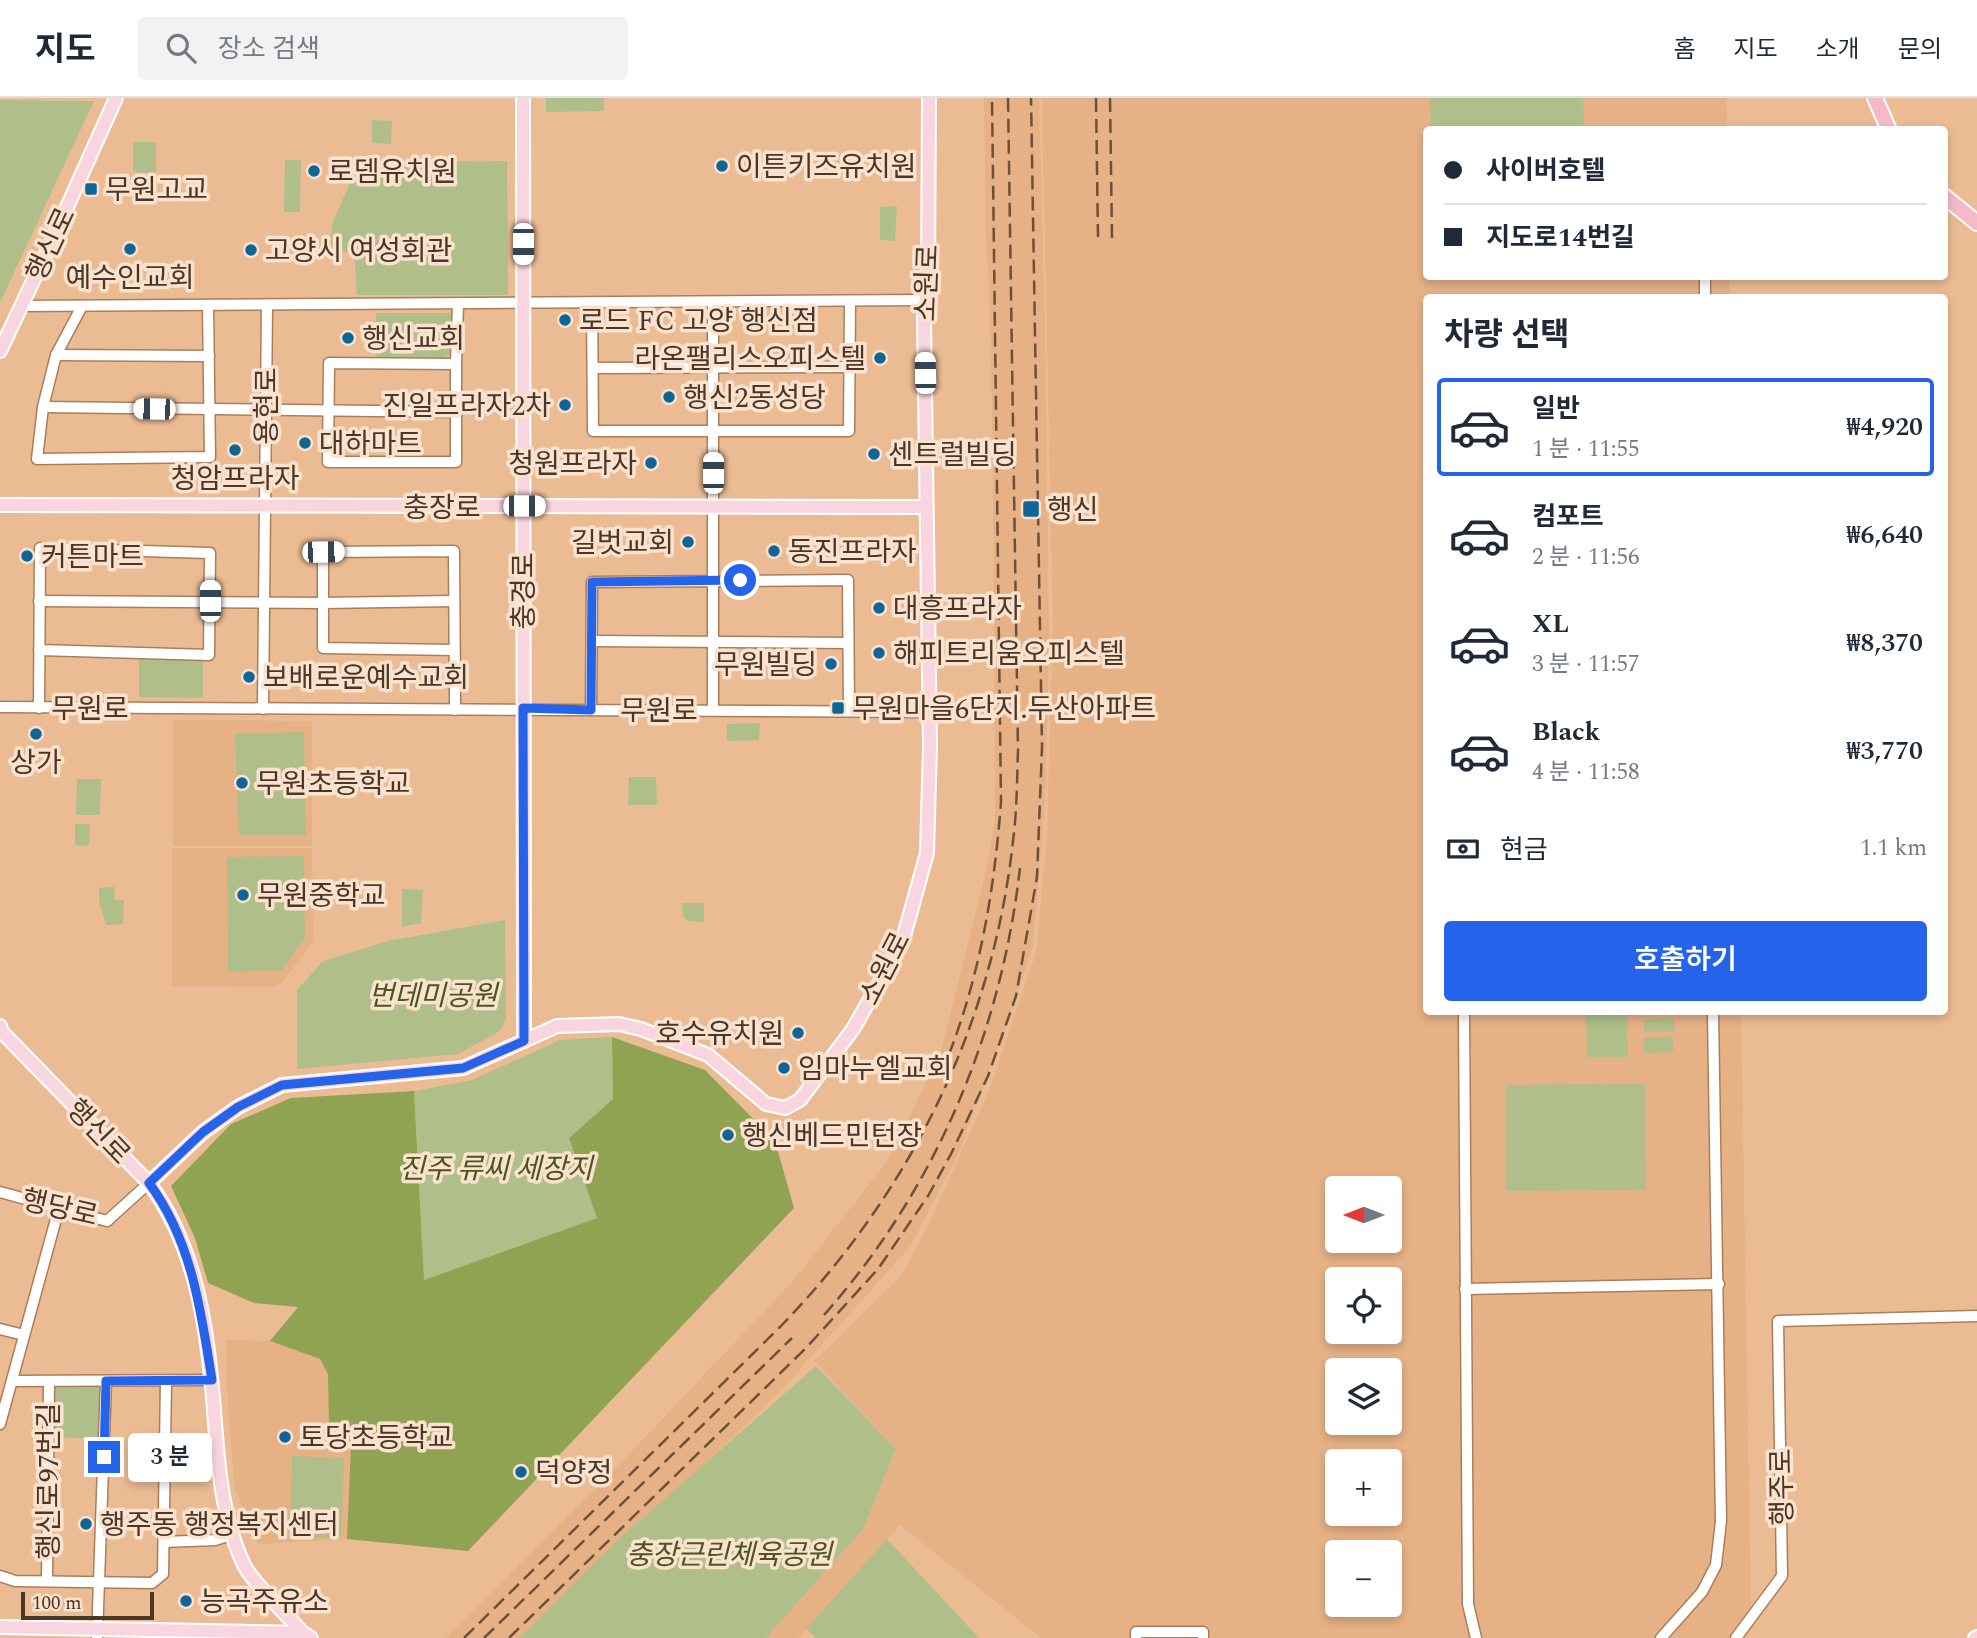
<!DOCTYPE html>
<html lang="ko">
<head>
<meta charset="utf-8">
<style>
  :root { --surface:#fff; --page:#f2f2f3; --text:#1f2937; --muted:#747a83; --line:#e0e1e3; --accent:#2563eb }
  body { margin:0; font-family:Spectral,"Noto Sans KR",serif; background:var(--page); color:var(--text); height:100vh; display:flex; flex-direction:column; font-size:26px; white-space:nowrap }
  * { box-sizing:border-box; margin:0 }
  p { font-size:23px; color:var(--muted) }
  .icon { flex:none; width:38px; height:38px; fill:none; stroke:currentColor; stroke-width:2; stroke-linecap:round; stroke-linejoin:round }
  .map { position:relative; flex:1; overflow:hidden }
  .side { position:absolute; left:1423px; top:196px; width:525px; height:721px; display:flex; flex-direction:column; background:var(--surface); border-radius:7px; box-shadow:0 4px 10px #0003 }
  .side>* { flex:none }
  .guide { position:absolute; left:1423px; top:28px; width:525px; height:154px; border-radius:7px; box-shadow:0 4px 10px #0003; display:grid; align-content:center; height:154px; padding:0 21px; background:var(--surface) }
  .needle { width:46px; rotate:270deg }
  .tools { position:absolute; left:1325px; top:1078px; display:grid; gap:14px }
  .tools a { display:grid; place-items:center; width:77px; height:77px; border-radius:7px; background:var(--surface); box-shadow:0 4px 10px #0003; font-size:35px }
  .scale { position:absolute; left:21px; bottom:18px; width:133px; box-sizing:border-box; padding-left:7px; border:4px solid #4a3727; border-top:0; font-size:19px; line-height:24px; white-space:nowrap; color:#4a3727; -webkit-text-stroke:5px #fae2ce; paint-order:stroke }
  .end { position:absolute; width:32px; height:32px; margin:-16px; border:9px solid #2563eb; background:#fff; box-shadow:0 0 0 4px #fff }
  .from { border-radius:50% }
  .bubble { position:absolute; height:49px; border-radius:7px; background:var(--surface); box-shadow:0 4px 10px #0003; font-size:23px; font-weight:600; line-height:49px; text-align:center }
  .car { position:absolute; width:21px; height:42px; margin:-21px -10px; border-radius:9px; box-shadow:0 0 5px 2px #0007; background:linear-gradient(#fff 24%,#345 0 40%,#fff 0 76%,#345 0 86%,#fff 0) }
  .guide b { display:flex; align-items:center; gap:24px; height:66px; font-size:26px }
  .guide b+b { border-top:2px solid var(--line) }
  .guide i { width:18px; height:18px; background:var(--text) }
  ul { padding:0; list-style:none }
  li { display:flex; align-items:center; gap:21px; height:98px; margin:0 14px 10px; padding:0 7px; border:4px solid transparent; border-radius:7px }
  li div { flex:1 }
  li b { display:block; font-size:26px }
  li em { font-style:normal; font-weight:600 }
  li.active { border-color:var(--accent) }
  li>.icon { width:63px; height:63px; stroke-width:1.5 }
  h2 { padding:0 21px; font-size:32px; line-height:84px }
  .pay { display:flex; align-items:center; gap:18px; height:77px; padding:0 21px; font-size:26px }
  .pay p { margin-inline-start:auto }
  .cta { display:flex; gap:14px; margin-top:auto; padding:14px 21px }
  .cta a { flex:1; height:80px; border-radius:7px; background:var(--accent); color:#fff; font-size:28px; font-weight:600; line-height:80px; text-align:center }
  header { display:flex; align-items:center; gap:42px; box-sizing:border-box; height:98px; padding:0 35px; background:var(--surface); border-bottom:2px solid var(--line) }
  header strong { font-size:33px }
  nav { display:flex; gap:38px; margin-inline-start:auto; font-size:24px }
  .search { width:490px; height:63px; background:var(--page); display:flex; align-items:center; gap:18px; box-sizing:border-box; padding:0 24px; border-radius:7px; color:var(--muted); font-size:26px }
  .map>svg:first-child { display:block }
  .built { fill:#e6b185; fill-rule:evenodd }
  .green { fill:#b0bf8a }
  .forest { fill:#8fa352 }
  .lines { fill:none; stroke-linecap:round; stroke-linejoin:round }
  .minor-casing { stroke:#ab7e59; stroke-width:13 }
  .major-casing { stroke:#fff; stroke-width:16 }
  .highway-casing { stroke:#fff; stroke-width:18 }
  .minor { stroke:#fff; stroke-width:10 }
  .major { stroke:#f9d6df; stroke-width:12 }
  .highway { stroke:#f5baca; stroke-width:14 }
  .rail { stroke:#6a513c; stroke-width:2.5; stroke-dasharray:14 7; stroke-linecap:butt }
  .route { stroke:#2563eb; stroke-width:9 }
  .poi-dot { fill:#0e6596; stroke:#fae2ce; stroke-width:2.5 }
  .labels { text-anchor:middle; stroke-width:7; stroke-linejoin:round; paint-order:stroke }
  .poi-label { font-size:28px; fill:#4a3727; stroke:#fae2ce; text-anchor:start }
  .street-label { font-size:28px; fill:#4a3727; stroke:#fae2ce }
  .park-label { font-size:28px; font-style:italic; fill:#49571c; stroke:#fae2ce }
</style>
</head>
<body>
<header>
<strong>지도</strong>
<div class="search"><svg class="icon" aria-label="search" viewBox="0 0 24 24"><circle cx="10" cy="10" r="6"/><path d="M15 15l6 6"/></svg>장소 검색</div>
<nav><a>홈</a><a>지도</a><a>소개</a><a>문의</a></nav>
</header>
<div class="map">
<svg width="1977" height="1540" viewBox="0 0 1977 1540">
  <rect width="100%" height="100%" fill="#ebbc94"/>
  <g class="built">
    <polygon points="984,0 1039,0 1045,225 1049,544 1045,706 1033,848 1010,917 957,1059 910,1149 774,1300 522,1540 446,1540 628,1357 794,1182 888,1062 941,953 986,773 995,722 993,357 989,190 986,146"/>
    <path d="M1042,0H1726L1727,31L1426,32V178L1729,179L1730,199L1426,200V914H1741L1751,1511L1729,1540H1041L900,1427L798,1540H766L863,1431L896,1351L814,1263L901,1178L930,1124L989,993L1036,855L1047,738L1053,526ZM1337,1090H1390V1143H1337ZM1337,1181H1390V1234H1337ZM1337,1272H1390V1325H1337ZM1337,1363H1390V1416H1337ZM1337,1454H1390V1507H1337Z"/>
    <polygon points="173,622 312,623 312,748 173,748"/>
    <polygon points="172,750 312,750 314,843 282,885 269,889 172,888"/>
    <polygon points="226,1242 270,1243 320,1261 328,1276 329,1332 351,1345 347,1441 258,1446 235,1392 228,1313"/>
  </g>
  <g class="green">
    <polygon points="546,0 604,0 604,13 546,14"/>
    <polygon points="1430,0 1583,0 1584,31 1431,31"/>
    <polygon points="0,2 94,3 0,205"/>
    <polygon points="372,22 392,23 391,46 372,45"/>
    <polygon points="133,44 156,44 156,75 133,74"/>
    <polygon points="285,62 301,62 300,114 284,114"/>
    <polygon points="507,63 508,197 357,197 354,154 330,153 332,126 359,64"/>
    <polygon points="897,108 895,143 880,142 880,109"/>
    <polygon points="376,215 453,215 453,255 438,263 376,262"/>
    <polygon points="139,560 203,563 203,600 139,599"/>
    <polygon points="760,625 759,642 727,643 727,626"/>
    <polygon points="304,634 306,737 239,737 235,636"/>
    <polygon points="629,679 656,679 657,707 628,707"/>
    <polygon points="77,681 101,681 100,717 76,717"/>
    <polygon points="75,726 90,726 89,748 75,747"/>
    <polygon points="304,758 305,839 282,872 228,874 227,759"/>
    <polygon points="115,789 114,802 124,802 123,826 106,827 99,803 99,790"/>
    <polygon points="402,791 423,792 421,825 402,829"/>
    <polygon points="682,805 704,805 704,824 688,823 683,818"/>
    <polygon points="505,822 506,920 502,930 495,936 458,956 297,971 297,892 323,863 388,843"/>
    <polygon points="1586,914 1627,914 1628,959 1587,959"/>
    <polygon points="1674,920 1675,933 1644,934 1644,921"/>
    <polygon points="612,939 613,1001 569,1040 597,1120 424,1182 414,993 472,982 560,942"/>
    <polygon points="1673,939 1674,954 1644,955 1643,940"/>
    <polygon points="1645,986 1646,1092 1506,1093 1506,987"/>
    <polygon points="816,1268 896,1351 863,1431 766,1540 519,1540 619,1441"/>
    <polygon points="54,1287 100,1289 99,1341 52,1339"/>
    <polygon points="292,1358 344,1360 341,1438 311,1441 290,1428"/>
    <polygon points="887,1441 979,1540 816,1540 806,1531"/>
  </g>
  <polygon class="forest" points="612,939 705,972 775,1043 794,1110 468,1453 347,1441 351,1346 329,1332 328,1276 320,1261 270,1243 298,1209 254,1205 208,1185 195,1140 171,1088 231,1026 291,1000 414,993 424,1182 597,1120 569,1040 613,1001"/>
  <g class="lines">
    <defs>
      <g id="minor">
        <polyline points="1705,178 1705,200"/>
        <polyline points="592,205 593,333 849,333 850,204"/>
        <polyline points="713,205 713,611"/>
        <polyline points="21,208 925,202"/>
        <polyline points="82,208 56,257 43,309 37,361 210,359 208,207"/>
        <polyline points="56,257 209,258"/>
        <polygon points="329,265 456,266 456,364 328,364"/>
        <polyline points="456,266 458,206"/>
        <polyline points="593,270 850,269"/>
        <polyline points="43,309 457,314"/>
        <polyline points="39,503 323,505 454,503"/>
        <polyline points="592,543 848,545"/>
        <polyline points="455,552 323,550 323,454 454,453 455,601 455,612"/>
        <polyline points="0,609 929,614"/>
        <polyline points="39,610 40,450 210,455 209,557 39,552"/>
        <polyline points="263,611 267,207"/>
        <polyline points="591,612 592,484 848,482 849,613"/>
        <polyline points="1464,914 1468,1506 1476,1540"/>
        <polyline points="0,1094 107,1123 149,1085"/>
        <polyline points="1465,1191 1719,1186"/>
        <polyline points="0,1231 24,1237"/>
        <polyline points="12,1283 212,1282"/>
        <polyline points="0,1326 59,1110"/>
        <polyline points="164,1444 215,1442 231,1437"/>
        <polyline points="0,1478 15,1483 152,1485 163,1476 166,1283"/>
        <polyline points="47,1483 49,1283"/>
        <polyline points="97,1540 106,1283"/>
        <polyline points="1136,1540 1136,1534 1203,1534 1203,1540"/>
        <polyline points="1661,1540 1702,1494 1716,1467 1721,1423 1713,914"/>
        <polyline points="1736,1540 1782,1478 1778,1223 1977,1218"/>
      </g>
      <g id="major">
        <polyline points="523,0 524,943"/>
        <polyline points="0,253 50,147 116,0"/>
        <polyline points="0,407 926,409"/>
        <path d="M0,928L2,934L149,1085C197,1149 208,1234 214,1312C218,1365 221,1418 244,1467C253,1485 288,1518 303,1535L311,1540"/>
        <polyline points="149,1085 203,1034 238,1009 282,987 463,970 557,928 619,926 641,931 708,957 766,1006 785,1010 800,1002 853,931 902,845 927,755 930,647 924,220 928,182 929,0"/>
        <polyline points="0,1529 303,1535"/>
        <polyline points="1975,1540 1977,1539"/>
      </g>
      <g id="highway">
        <polyline points="1875,0 1889,32"/>
        <polyline points="1944,98 1977,125"/>
      </g>
    </defs>
    <use href="#minor" class="minor-casing"/>
    <use href="#major" class="major-casing"/>
    <use href="#highway" class="highway-casing"/>
    <use href="#minor" class="minor"/>
    <use href="#major" class="major"/>
    <use href="#highway" class="highway"/>
    <g class="rail">
      <polyline points="1096,0 1098,139"/>
      <polyline points="1110,0 1112,140"/>
      <path d="M941,976C978,889 994,798 1001,704L992,0"/>
      <path d="M824,1217C935,1092 1001,936 1020,770"/>
      <path d="M464,1540L781,1228C910,1095 993,927 1013,743C1017,713 1017,682 1018,652L1008,0"/>
      <polyline points="484,1540 792,1240"/>
      <polyline points="509,1540 805,1251 878,1171 928,1098 951,1056 988,978 1016,898 1037,779 1042,649 1031,0"/>
    </g>
  </g>
  <g class="lines">
    <path class="route" d="M104,1359L106,1283L212,1282C201,1213 192,1143 149,1085L203,1034L238,1009L282,987L463,970L524,943L523,610L591,612L592,484L740,482"/>
  </g>
  <g class="poi-dot">
    <circle cx="722" cy="68" r="7"/>
    <circle cx="314" cy="73" r="7"/>
    <rect x="84" y="84" width="14" height="14" rx="3.5"/>
    <circle cx="130" cy="151" r="7"/>
    <circle cx="251" cy="152" r="7"/>
    <circle cx="565" cy="222" r="7"/>
    <circle cx="348" cy="240" r="7"/>
    <circle cx="880" cy="260" r="7"/>
    <circle cx="669" cy="299" r="7"/>
    <circle cx="565" cy="307" r="7"/>
    <circle cx="305" cy="345" r="7"/>
    <circle cx="235" cy="352" r="7"/>
    <circle cx="874" cy="356" r="7"/>
    <circle cx="651" cy="365" r="7"/>
    <rect x="1022" y="402" width="18" height="18" rx="3.5"/>
    <circle cx="688" cy="444" r="7"/>
    <circle cx="774" cy="453" r="7"/>
    <circle cx="27" cy="458" r="7"/>
    <circle cx="879" cy="510" r="7"/>
    <circle cx="879" cy="555" r="7"/>
    <circle cx="831" cy="566" r="7"/>
    <circle cx="249" cy="579" r="7"/>
    <rect x="831" y="603" width="14" height="14" rx="3.5"/>
    <circle cx="36" cy="636" r="7"/>
    <circle cx="242" cy="685" r="7"/>
    <circle cx="243" cy="797" r="7"/>
    <circle cx="798" cy="935" r="7"/>
    <circle cx="784" cy="970" r="7"/>
    <circle cx="728" cy="1037" r="7"/>
    <circle cx="285" cy="1339" r="7"/>
    <circle cx="521" cy="1374" r="7"/>
    <circle cx="86" cy="1426" r="7"/>
    <circle cx="186" cy="1503" r="7"/>
  </g>
  <g class="labels">
    <g class="poi-label">
      <text x="736" y="78">이튼키즈유치원</text>
      <text x="328" y="83">로뎀유치원</text>
      <text x="105" y="101">무원고교</text>
      <text x="265" y="162">고양시 여성회관</text>
      <text x="130" y="189" text-anchor="middle">예수인교회</text>
      <text x="579" y="232">로드 FC 고양 행신점</text>
      <text x="362" y="250">행신교회</text>
      <text x="866" y="270" text-anchor="end">라온팰리스오피스텔</text>
      <text x="683" y="309">행신2동성당</text>
      <text x="551" y="317" text-anchor="end">진일프라자2차</text>
      <text x="319" y="355">대하마트</text>
      <text x="888" y="366">센트럴빌딩</text>
      <text x="637" y="375" text-anchor="end">청원프라자</text>
      <text x="235" y="390" text-anchor="middle">청암프라자</text>
      <text x="1047" y="421">행신</text>
      <text x="674" y="454" text-anchor="end">길벗교회</text>
      <text x="788" y="463">동진프라자</text>
      <text x="41" y="468">커튼마트</text>
      <text x="893" y="520">대흥프라자</text>
      <text x="893" y="565">해피트리움오피스텔</text>
      <text x="817" y="576" text-anchor="end">무원빌딩</text>
      <text x="263" y="589">보배로운예수교회</text>
      <text x="852" y="620">무원마을6단지.두산아파트</text>
      <text x="36" y="674" text-anchor="middle">상가</text>
      <text x="256" y="695">무원초등학교</text>
      <text x="257" y="807">무원중학교</text>
      <text x="784" y="945" text-anchor="end">호수유치원</text>
      <text x="798" y="980">임마누엘교회</text>
      <text x="742" y="1047">행신베드민턴장</text>
      <text x="299" y="1349">토당초등학교</text>
      <text x="535" y="1384">덕양정</text>
      <text x="100" y="1436">행주동 행정복지센터</text>
      <text x="200" y="1513">능곡주유소</text>
    </g>
    <g class="street-label">
      <text transform="translate(50 146) rotate(-65)" y="10">행신로</text>
      <text transform="translate(926 185) rotate(-88)" y="10">소원로</text>
      <text transform="translate(266 308) rotate(-90)" y="10">용현로</text>
      <text x="442" y="419">충장로</text>
      <text transform="translate(523 493) rotate(-90)" y="10">충경로</text>
      <text x="90" y="620">무원로</text>
      <text x="659" y="622">무원로</text>
      <text transform="translate(884 870) rotate(-63)" y="10">소원로</text>
      <text transform="translate(99 1033) rotate(46)" y="10">행신로</text>
      <text transform="translate(60 1109) rotate(13)" y="10">행당로</text>
      <text transform="translate(48 1383) rotate(-90)" y="10">행신로97번길</text>
      <text transform="translate(1781 1389) rotate(-91)" y="10">행주로</text>
    </g>
    <g class="park-label">
      <text x="433" y="907">번데미공원</text>
      <text x="496" y="1080">진주 류씨 세장지</text>
      <text x="729" y="1466">충장근린체육공원</text>
    </g>
  </g>
</svg>
<div class="tools">
<a><svg class="needle" viewBox="-14 -14 28 28"><path d="M0-13l5 13h-10z" fill="#e53935"/><path d="M0 13l5-13h-10z" fill="#747a83"/></svg></a>
<a><svg class="icon" aria-label="locate" viewBox="0 0 24 24"><circle cx="12" cy="12" r="6"/><path d="M12 2v4M12 18v4M2 12h4M18 12h4"/></svg></a>
<a><svg class="icon" aria-label="layers" viewBox="0 0 24 24"><path d="M12 4l9 5-9 5-9-5zM3 14l9 5 9-5"/></svg></a>
<a>+</a>
<a>−</a>
</div>
<div class="scale">100 m</div>
<i class="end from" style="left:740px;top:482px"></i>
<i class="end" style="left:104px;top:1359px"></i>
<div class="bubble" style="left:128px;top:1335px;width:84px">3 분</div>
<i class="car" style="left:523px;top:146px;rotate:180deg"></i>
<i class="car" style="left:925px;top:275px;rotate:359deg"></i>
<i class="car" style="left:154px;top:311px;rotate:271deg"></i>
<i class="car" style="left:713px;top:375px;rotate:0deg"></i>
<i class="car" style="left:524px;top:408px;rotate:90deg"></i>
<i class="car" style="left:323px;top:454px;rotate:89deg"></i>
<i class="car" style="left:210px;top:503px;rotate:0deg"></i>
<div class="guide">
<b><i class="from"></i>사이버호텔</b>
<b><i></i>지도로14번길</b>
</div>
<section class="side">
<h2>차량 선택</h2>
<ul>
<li class="active"><svg class="icon" aria-label="car" viewBox="0 0 24 24"><path d="M5 17H2v-5l4-1 3-4h7l3 4 3 1v5h-3M9 17h6M6 11h13"/><circle cx="7" cy="17" r="2"/><circle cx="17" cy="17" r="2"/></svg><div><b>일반</b><p>1 분 · 11:55</p></div><em>₩4,920</em></li>
<li><svg class="icon" aria-label="car" viewBox="0 0 24 24"><path d="M5 17H2v-5l4-1 3-4h7l3 4 3 1v5h-3M9 17h6M6 11h13"/><circle cx="7" cy="17" r="2"/><circle cx="17" cy="17" r="2"/></svg><div><b>컴포트</b><p>2 분 · 11:56</p></div><em>₩6,640</em></li>
<li><svg class="icon" aria-label="car" viewBox="0 0 24 24"><path d="M5 17H2v-5l4-1 3-4h7l3 4 3 1v5h-3M9 17h6M6 11h13"/><circle cx="7" cy="17" r="2"/><circle cx="17" cy="17" r="2"/></svg><div><b>XL</b><p>3 분 · 11:57</p></div><em>₩8,370</em></li>
<li><svg class="icon" aria-label="car" viewBox="0 0 24 24"><path d="M5 17H2v-5l4-1 3-4h7l3 4 3 1v5h-3M9 17h6M6 11h13"/><circle cx="7" cy="17" r="2"/><circle cx="17" cy="17" r="2"/></svg><div><b>Black</b><p>4 분 · 11:58</p></div><em>₩3,770</em></li>
</ul>
<div class="pay"><svg class="icon" aria-label="cash" viewBox="0 0 24 24"><path d="M3 7h18v10H3z"/><circle cx="12" cy="12" r="2"/></svg>현금<p>1.1 km</p></div>
<div class="cta"><a>호출하기</a></div>
</section>
</div>
</body>
</html>
